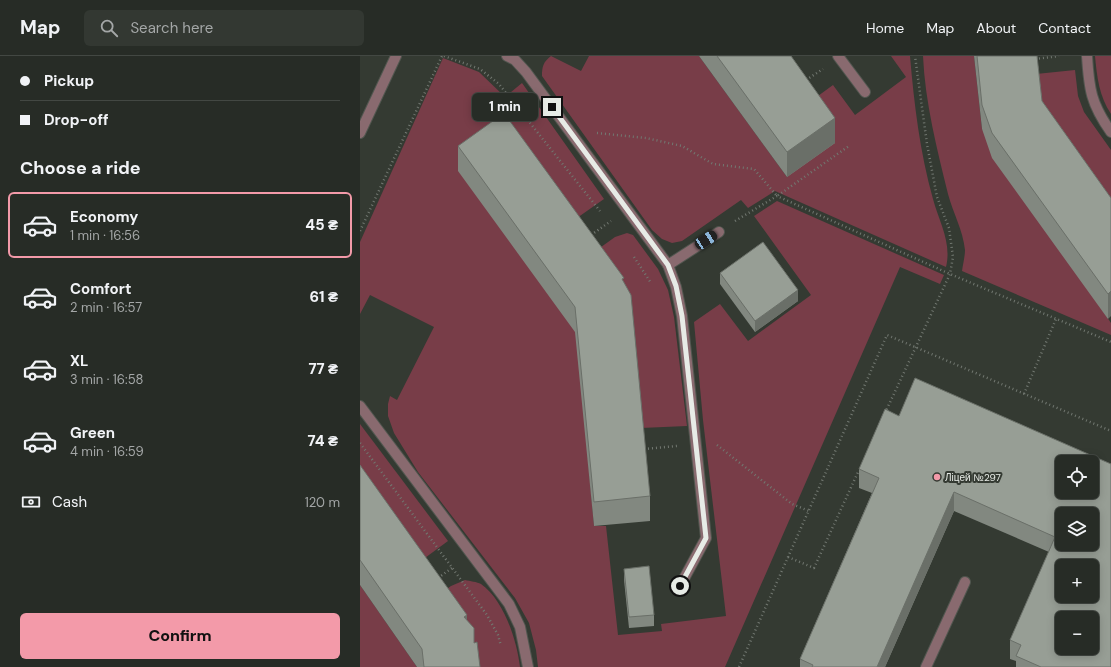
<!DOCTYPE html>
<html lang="en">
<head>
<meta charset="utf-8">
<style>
  :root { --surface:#272c26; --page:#333832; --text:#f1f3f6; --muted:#a4a7a7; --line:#434843; --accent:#f39aa9 }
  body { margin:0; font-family:"DM Sans",sans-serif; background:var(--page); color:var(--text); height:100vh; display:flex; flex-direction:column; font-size:15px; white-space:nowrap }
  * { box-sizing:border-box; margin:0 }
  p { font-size:13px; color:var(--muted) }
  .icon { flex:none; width:22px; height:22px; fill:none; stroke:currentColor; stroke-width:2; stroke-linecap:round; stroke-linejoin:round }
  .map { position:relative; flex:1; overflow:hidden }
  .drawer { display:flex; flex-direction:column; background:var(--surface); width:360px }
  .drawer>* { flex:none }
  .hud { display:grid; align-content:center; height:88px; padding:0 20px; background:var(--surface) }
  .buttons { position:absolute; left:695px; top:399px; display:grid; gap:8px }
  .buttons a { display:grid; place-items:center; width:44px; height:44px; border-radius:6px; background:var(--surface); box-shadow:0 2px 10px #0003,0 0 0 1px var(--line); font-size:20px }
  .end { position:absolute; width:18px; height:18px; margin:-9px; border:5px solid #e7ebe6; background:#111; box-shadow:0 0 0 2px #111 }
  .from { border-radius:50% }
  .bubble { position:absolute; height:28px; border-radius:6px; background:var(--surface); box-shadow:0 2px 10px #0003,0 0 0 1px var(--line); font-size:13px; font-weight:800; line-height:28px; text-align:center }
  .car { position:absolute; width:12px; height:24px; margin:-12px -6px; border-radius:5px; box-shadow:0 0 3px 1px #0007; background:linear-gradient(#222 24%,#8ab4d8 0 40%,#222 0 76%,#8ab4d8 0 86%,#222 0) }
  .hud b { display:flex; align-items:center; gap:14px; height:38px; font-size:15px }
  .hud b+b { border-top:1px solid var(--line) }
  .hud i { width:10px; height:10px; background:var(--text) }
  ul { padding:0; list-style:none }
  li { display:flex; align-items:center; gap:12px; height:66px; margin:0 8px 6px; padding:0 12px; border:2px solid transparent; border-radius:6px }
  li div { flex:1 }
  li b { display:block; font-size:15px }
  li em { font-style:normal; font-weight:800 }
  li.selected { border-color:var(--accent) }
  li>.icon { width:36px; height:36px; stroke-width:1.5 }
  h2 { padding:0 20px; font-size:18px; line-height:48px }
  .pay { display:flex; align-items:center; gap:10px; height:44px; padding:0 20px; font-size:15px }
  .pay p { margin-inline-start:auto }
  .cta { display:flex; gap:8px; margin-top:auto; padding:8px 20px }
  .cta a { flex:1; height:46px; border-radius:6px; background:var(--accent); color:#111; font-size:16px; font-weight:800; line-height:46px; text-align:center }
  header { display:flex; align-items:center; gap:24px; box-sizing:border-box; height:56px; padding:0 20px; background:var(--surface); border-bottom:1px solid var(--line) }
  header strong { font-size:19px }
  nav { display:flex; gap:22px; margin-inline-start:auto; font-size:14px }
  .search { width:280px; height:36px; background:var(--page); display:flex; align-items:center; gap:10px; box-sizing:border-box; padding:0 14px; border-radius:6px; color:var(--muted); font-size:15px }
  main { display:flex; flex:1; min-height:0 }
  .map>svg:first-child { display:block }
  .green { fill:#783d48 }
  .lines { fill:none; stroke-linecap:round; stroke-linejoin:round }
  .minor-casing { stroke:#51564f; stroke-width:12 }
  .path { stroke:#727871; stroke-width:2.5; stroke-dasharray:1 3; stroke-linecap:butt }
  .minor { stroke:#896a6f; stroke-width:10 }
  .wall { fill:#828880 }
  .shaded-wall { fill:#6a6f68 }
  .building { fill:#979e95; stroke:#6a6f68; fill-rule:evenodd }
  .route { stroke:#e7ebe6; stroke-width:5 }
  .poi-dot { fill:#f39aa9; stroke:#343a32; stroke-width:1.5 }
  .labels { text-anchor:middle; stroke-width:4; stroke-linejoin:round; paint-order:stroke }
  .poi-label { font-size:10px; fill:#e7ebe6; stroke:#343a32; text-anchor:start }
</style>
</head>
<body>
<header>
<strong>Map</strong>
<div class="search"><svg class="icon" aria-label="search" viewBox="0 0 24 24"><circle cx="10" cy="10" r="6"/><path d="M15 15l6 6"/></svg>Search here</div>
<nav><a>Home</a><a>Map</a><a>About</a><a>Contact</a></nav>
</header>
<main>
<section class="drawer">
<div class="hud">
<b><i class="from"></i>Pickup</b>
<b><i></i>Drop-off</b>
</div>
<h2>Choose a ride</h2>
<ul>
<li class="selected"><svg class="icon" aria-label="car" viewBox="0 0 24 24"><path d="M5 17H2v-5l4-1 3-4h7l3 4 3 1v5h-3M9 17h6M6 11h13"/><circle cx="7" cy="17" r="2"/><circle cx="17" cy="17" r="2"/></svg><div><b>Economy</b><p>1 min · 16:56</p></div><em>45 ₴</em></li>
<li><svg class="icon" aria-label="car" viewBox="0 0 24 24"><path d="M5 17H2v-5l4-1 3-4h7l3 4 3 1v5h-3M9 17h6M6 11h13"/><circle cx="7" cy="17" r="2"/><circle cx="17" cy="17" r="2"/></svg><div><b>Comfort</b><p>2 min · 16:57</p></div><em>61 ₴</em></li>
<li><svg class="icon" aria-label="car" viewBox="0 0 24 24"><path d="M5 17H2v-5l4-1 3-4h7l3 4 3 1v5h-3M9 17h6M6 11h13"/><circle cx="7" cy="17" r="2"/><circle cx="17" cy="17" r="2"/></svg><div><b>XL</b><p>3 min · 16:58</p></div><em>77 ₴</em></li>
<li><svg class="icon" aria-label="car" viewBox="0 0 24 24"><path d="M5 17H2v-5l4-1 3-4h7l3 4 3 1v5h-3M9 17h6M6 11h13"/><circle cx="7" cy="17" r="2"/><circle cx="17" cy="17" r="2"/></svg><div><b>Green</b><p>4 min · 16:59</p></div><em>74 ₴</em></li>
</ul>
<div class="pay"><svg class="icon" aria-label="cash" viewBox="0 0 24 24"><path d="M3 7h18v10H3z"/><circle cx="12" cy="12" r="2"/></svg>Cash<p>120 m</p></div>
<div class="cta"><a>Confirm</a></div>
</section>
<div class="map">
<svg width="751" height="611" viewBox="0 0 751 611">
  <rect width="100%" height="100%" fill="#343a32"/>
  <g class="green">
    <path d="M191,0L221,15L229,0H339L427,121L447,48L473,29L495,59L546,21L531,0H550C554,47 560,97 573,143C579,166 592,186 586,211L415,135L388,152L381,144L322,185L312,187L302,183L292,174L182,20C182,11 183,6 191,0Z"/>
    <path d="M563,0H614L622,73L751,267V279L602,215C603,208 605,200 605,194C603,174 593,157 588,138C577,93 565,46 563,0Z"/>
    <path d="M735,0H751V58C739,40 737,21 735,0Z"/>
    <polygon points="83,2 119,16 145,41 162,27 244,143 207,169 234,470 246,470 258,579 302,575 301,568 366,560 343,364 334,266 360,248 388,285 451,239 394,160 417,145 584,219 580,228 540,211 365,611 178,611 176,594 169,567 155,542 58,416 34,377 28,360 28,348 30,340 37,344 74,271 10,239 0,258 0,186"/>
    <polygon points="715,14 718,40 724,56 751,94 751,155 682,70 676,18"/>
    <polygon points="267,177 273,179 298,213 308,234 314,261 327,370 281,372 230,199 255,181"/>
    <polygon points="0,368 88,485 54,510 0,434"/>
    <path d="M105,524C110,525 117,526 121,528C144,544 157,585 160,611H112L76,540L91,530Z"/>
    <polygon points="0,529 57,611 0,611"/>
  </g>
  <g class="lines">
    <defs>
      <g id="minor">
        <polyline points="147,0 155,4 166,16 308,209"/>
        <polyline points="478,0 505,36"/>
        <path d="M727,0C729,33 731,48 751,76"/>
        <polyline points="0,77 36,0"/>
        <polyline points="0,350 149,548 160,571 168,611"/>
        <polyline points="320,530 346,482 322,260 316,231 308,209 359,176"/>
        <polyline points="566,611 605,526"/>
      </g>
    </defs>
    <use href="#minor" class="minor-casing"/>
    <g class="path">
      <polyline points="84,0 120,13 139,28 240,155"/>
      <polyline points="675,3 699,0"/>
      <polyline points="446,24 463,13"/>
      <polyline points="237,77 286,82 322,90 353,108 394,113 417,140 489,90"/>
      <polyline points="375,165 417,140 590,218 751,286"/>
      <polyline points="0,175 82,0"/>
      <polyline points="231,179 251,165"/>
      <polyline points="274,201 291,227"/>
      <polyline points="664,338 696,263"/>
      <polyline points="525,357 590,218 593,201 589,172 577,141 567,88 555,0"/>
      <polyline points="0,387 127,559 138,579 141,590"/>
      <polyline points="357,389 432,448 449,455"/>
      <polyline points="284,393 317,390"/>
      <polyline points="428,501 454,512 499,414"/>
      <polyline points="78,522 92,512"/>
      <polyline points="379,611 527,279 751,375"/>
    </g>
    <use href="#minor" class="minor"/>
  </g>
  <g class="wall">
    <polygon points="339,0 431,0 475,87 427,121"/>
    <polygon points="614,0 677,0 682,45 751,142 748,263 632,102 622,73"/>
    <polygon points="98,90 264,227 290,440 290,465 234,470 215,276 98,115"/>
    <polygon points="360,217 438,245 395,276 360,228"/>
    <polygon points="539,360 751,408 751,611 656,611 656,605 650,603 650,584 689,496 594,455 525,611 440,611 440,603 512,437 499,432 499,413"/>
    <polygon points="0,409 107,564 114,587 120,611 57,611 0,529"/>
    <polygon points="264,513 294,559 294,570 269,572 264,524"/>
  </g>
  <g class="shaded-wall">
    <polygon points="475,62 475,87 427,121 427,96"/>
    <polygon points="438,234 438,245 395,276 395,265"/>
    <polygon points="751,235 751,260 748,263 748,238"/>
    <polygon points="594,436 594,455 525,611 517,611"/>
    <polygon points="107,559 107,583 104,561"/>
  </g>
  <g class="building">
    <polygon points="357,0 431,0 475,62 427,96"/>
    <polygon points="617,0 677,0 682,45 751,142 751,235 748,238 632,77 622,49"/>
    <polygon points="144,57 264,222 262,223 271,239 290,440 234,446 215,251 98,90"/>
    <polygon points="403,186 438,234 395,265 360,217"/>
    <path d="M555,322L751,408V611H681L656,600L661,589L650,584L695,481L594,436L517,611H452L453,609L440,603L519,422L499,413L525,353L539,360ZM702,406H732V436H702ZM702,458H732V488H702ZM702,510H732V540H702ZM702,562H732V592H702Z"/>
    <polygon points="0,409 107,559 104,561 114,572 114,587 117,586 120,611 64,611 62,593 0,504"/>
    <polygon points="289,510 294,559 269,561 264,513"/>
  </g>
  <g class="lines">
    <polyline class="route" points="192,51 308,209 316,230 322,260 346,482 320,530"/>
  </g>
  <circle class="poi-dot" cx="577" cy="421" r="4"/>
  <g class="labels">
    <g class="poi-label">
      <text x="585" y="425">Ліцей №297</text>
    </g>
  </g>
</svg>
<div class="buttons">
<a><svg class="icon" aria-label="locate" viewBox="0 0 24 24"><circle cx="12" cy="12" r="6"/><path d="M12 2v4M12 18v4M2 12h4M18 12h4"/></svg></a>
<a><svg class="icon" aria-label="layers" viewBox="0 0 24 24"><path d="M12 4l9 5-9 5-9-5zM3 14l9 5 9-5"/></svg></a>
<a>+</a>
<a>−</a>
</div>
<i class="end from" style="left:320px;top:530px"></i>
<i class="end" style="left:192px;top:51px"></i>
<div class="bubble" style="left:112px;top:37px;width:66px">1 min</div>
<i class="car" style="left:346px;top:184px;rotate:57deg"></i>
</div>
</main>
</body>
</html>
